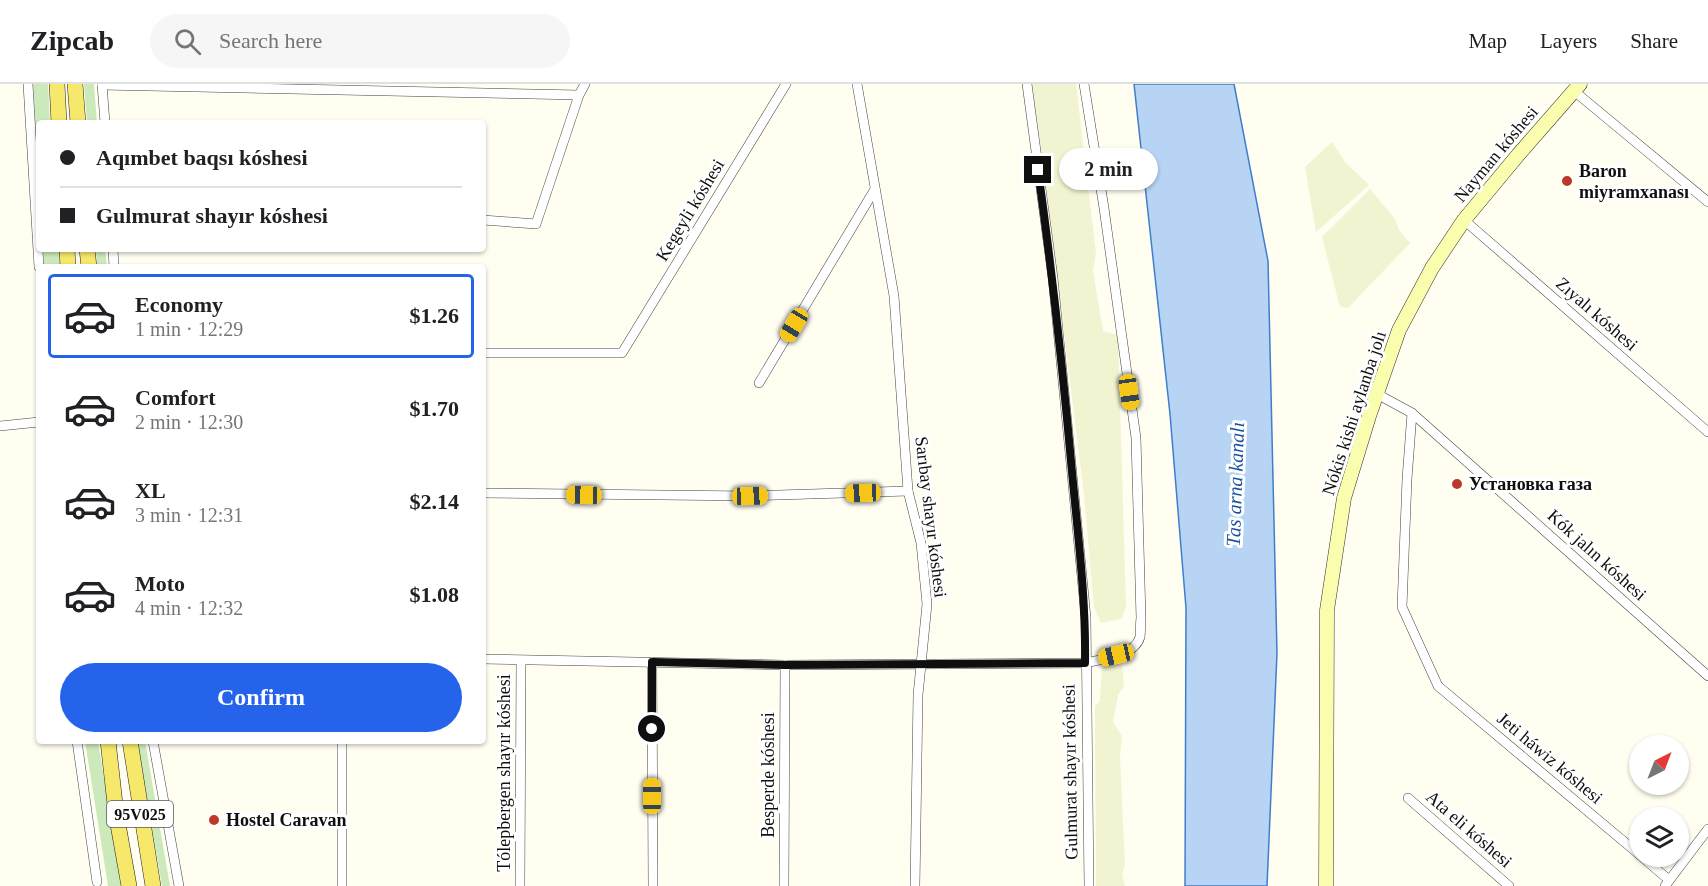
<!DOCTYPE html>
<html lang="en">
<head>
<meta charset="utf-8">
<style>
  :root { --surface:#fff; --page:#f6f6f6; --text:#202124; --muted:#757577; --line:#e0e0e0; --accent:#2563eb }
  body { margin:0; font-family:Georgia,serif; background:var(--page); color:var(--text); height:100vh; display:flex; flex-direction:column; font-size:22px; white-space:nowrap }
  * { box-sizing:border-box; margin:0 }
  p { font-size:20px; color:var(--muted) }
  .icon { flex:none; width:33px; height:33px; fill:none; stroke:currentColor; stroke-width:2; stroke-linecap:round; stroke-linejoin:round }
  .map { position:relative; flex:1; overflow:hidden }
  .sheet { position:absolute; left:36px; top:180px; width:450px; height:480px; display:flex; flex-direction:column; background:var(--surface); border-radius:6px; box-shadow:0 2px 4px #0004 }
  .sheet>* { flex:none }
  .top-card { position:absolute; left:36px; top:36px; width:450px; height:132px; border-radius:6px; box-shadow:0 2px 4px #0004; display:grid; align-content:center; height:132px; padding:0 24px; background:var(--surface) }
  .needle { width:39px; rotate:42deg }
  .tools { position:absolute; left:1629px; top:651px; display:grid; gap:12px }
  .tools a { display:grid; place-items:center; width:60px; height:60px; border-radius:50%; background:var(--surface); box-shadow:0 2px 4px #0004; font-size:30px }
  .end { position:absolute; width:27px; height:27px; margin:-14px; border:8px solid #0f0f0f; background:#fff; box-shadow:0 0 0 3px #fff }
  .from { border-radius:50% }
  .bubble { position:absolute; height:42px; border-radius:21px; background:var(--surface); box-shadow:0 2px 4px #0004; font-size:20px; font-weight:700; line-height:42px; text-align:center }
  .car { position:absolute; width:18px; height:36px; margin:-18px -9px; border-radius:8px; box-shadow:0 0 4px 2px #0007; background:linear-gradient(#f5c518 24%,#345 0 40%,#f5c518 0 76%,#345 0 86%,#f5c518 0) }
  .top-card b { display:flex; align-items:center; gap:21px; height:57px; font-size:22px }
  .top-card b+b { border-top:2px solid var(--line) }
  .top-card i { width:15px; height:15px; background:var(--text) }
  ul { padding:10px 0 0; list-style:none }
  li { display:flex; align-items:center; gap:18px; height:84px; margin:0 12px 9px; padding:0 12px; border:3px solid transparent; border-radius:6px }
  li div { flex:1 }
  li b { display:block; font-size:22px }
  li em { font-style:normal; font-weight:700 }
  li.selected { border-color:var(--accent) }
  li>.icon { width:54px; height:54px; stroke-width:1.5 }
  .button { display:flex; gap:12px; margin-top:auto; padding:12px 24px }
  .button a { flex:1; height:69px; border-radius:36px; background:var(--accent); color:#fff; font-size:24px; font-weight:700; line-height:69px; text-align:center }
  header { display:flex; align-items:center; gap:36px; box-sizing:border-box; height:84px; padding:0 30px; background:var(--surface); border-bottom:2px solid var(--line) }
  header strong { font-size:28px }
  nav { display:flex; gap:33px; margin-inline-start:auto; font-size:21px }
  .search { width:420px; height:54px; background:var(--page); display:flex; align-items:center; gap:15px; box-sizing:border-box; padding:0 21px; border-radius:33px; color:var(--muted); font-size:22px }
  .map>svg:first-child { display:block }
  .farmland { fill:#f2f4d1 }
  .green { fill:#cce9bb }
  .water { fill:#b7d4f5; stroke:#3f7eca; stroke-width:1.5 }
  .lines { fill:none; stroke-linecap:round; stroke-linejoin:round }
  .street-casing { stroke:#424242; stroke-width:10 }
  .secondary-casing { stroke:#313131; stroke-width:15 }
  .primary-casing { stroke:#202020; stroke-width:16 }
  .street { stroke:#fff; stroke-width:9 }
  .secondary { stroke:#fafdae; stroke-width:14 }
  .primary { stroke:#f5e86a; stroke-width:15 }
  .route { stroke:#0f0f0f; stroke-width:8 }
  .poi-dot { fill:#bc3829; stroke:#fff; stroke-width:2 }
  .labels { text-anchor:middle; stroke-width:6; stroke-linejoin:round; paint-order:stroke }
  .shield { fill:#fff; stroke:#575757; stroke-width:1.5 }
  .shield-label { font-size:16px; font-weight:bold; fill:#0f0f0f }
  .street-label { font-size:18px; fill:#0f0f0f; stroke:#fff }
  .poi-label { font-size:18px; font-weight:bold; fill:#0f0f0f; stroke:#fff; text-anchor:start }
  .water-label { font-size:20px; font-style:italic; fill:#1a519f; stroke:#fff }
</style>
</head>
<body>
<header>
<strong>Zipcab</strong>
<div class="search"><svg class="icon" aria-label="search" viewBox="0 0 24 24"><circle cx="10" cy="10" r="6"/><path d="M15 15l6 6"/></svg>Search here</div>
<nav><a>Map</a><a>Layers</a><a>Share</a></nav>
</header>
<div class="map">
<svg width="1708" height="802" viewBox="0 0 1708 802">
  <rect width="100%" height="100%" fill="#fffef1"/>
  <g class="farmland">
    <polygon points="1031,0 1076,0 1096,169 1093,187 1103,247 1118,251 1126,523 1121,535 1101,539 1094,523 1084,411 1041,62"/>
    <polygon points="1332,58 1345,78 1369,101 1316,148 1305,83"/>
    <polygon points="1370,105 1395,135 1399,146 1410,159 1348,224 1340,223 1322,153"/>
    <polygon points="1112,580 1122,581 1124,602 1118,611 1113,638 1122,652 1120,673 1125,782 1122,790 1125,802 1096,802 1095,622 1100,617 1102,584"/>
  </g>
  <g class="green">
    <polygon points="33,0 48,0 50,39 39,39 39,101"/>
    <polygon points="84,0 94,0 97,39 87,39"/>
    <polygon points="43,165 59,165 60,183 44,183"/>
    <polygon points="96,165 105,165 107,183 97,183"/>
    <polygon points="85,657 98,657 121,802 108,802"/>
    <polygon points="137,657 145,657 170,802 162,802"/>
  </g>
  <polygon class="water" points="1134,0 1234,0 1268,177 1277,569 1267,802 1185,802 1186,524 1170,330"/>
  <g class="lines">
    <defs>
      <g id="street">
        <polyline points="28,0 39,183"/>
        <polyline points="102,0 105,39"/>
        <polyline points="857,0 894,212 908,407 921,459 927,520 918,611 915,802"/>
        <polyline points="1027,0 1053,194 1086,534 1089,802"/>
        <polyline points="102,1 579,11"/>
        <polyline points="1574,7 1708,118"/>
        <polyline points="483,136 536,140 579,11 585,0"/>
        <polyline points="1464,136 1708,348"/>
        <polyline points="113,165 114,183"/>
        <polyline points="483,269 622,269 786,0"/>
        <polyline points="759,299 875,105"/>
        <polyline points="1377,310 1412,329 1708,592"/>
        <polyline points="1412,329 1407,395 1402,523 1438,602 1640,771"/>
        <polyline points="0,342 39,338"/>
        <polyline points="483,409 750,412 908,407"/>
        <path d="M483,575L785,581L1085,579C1101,575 1134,573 1140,553C1141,547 1140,540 1141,534L1136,354L1104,124L1084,0"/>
        <polyline points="652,578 653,802"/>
        <polyline points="77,657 97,798"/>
        <polyline points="153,657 179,802"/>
        <polyline points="342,657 342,802"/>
        <polyline points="1408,714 1509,802"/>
        <polyline points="1641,772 1669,796"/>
        <polyline points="520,802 521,577"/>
        <polyline points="784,802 785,581"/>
        <polyline points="1665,802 1708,745"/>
      </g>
      <polyline id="secondary" points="1326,802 1327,526 1344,414 1369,332 1399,246 1432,184 1464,136 1518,71 1580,0"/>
      <g id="primary">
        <polyline points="57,0 59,39"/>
        <polyline points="75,0 78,39"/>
        <polyline points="67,165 68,183"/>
        <polyline points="87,165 89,183"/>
        <polyline points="108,657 116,729 129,802"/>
        <polyline points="130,657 153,802"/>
      </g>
    </defs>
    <use href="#street" class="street-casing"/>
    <use href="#secondary" class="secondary-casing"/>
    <use href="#primary" class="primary-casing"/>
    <use href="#street" class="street"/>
    <use href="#secondary" class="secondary"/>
    <use href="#primary" class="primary"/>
  </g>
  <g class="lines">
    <path class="route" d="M652,645V578L785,581L1085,579C1086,515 1078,452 1072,388C1063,287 1052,187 1038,86"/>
  </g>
  <g class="poi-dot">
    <circle cx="1567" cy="97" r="6"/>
    <circle cx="1457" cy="400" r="6"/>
    <circle cx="214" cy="736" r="6"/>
  </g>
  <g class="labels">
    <rect class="shield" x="107" y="717" width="66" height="26" rx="4.5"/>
    <g class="shield-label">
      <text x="140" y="736">95V025</text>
    </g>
    <g class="street-label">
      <text transform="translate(1496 70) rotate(-50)" y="6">Nayman kóshesi</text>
      <text transform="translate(690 126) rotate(-59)" y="6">Kegeyli kóshesi</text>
      <text transform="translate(1597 230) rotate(41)" y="6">Zıyalı kóshesi</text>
      <text transform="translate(1354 329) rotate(-72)" y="6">Nókis kishi aylanba jolı</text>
      <text transform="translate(931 433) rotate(83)" y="6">Sarıbay shayır kóshesi</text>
      <text transform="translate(1597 471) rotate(42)" y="6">Kók jalın kóshesi</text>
      <text transform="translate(1550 674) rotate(40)" y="6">Jeti háwiz kóshesi</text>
      <text transform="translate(1070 688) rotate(-91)" y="6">Gulmurat shayır kóshesi</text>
      <text transform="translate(504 689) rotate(-90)" y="6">Tólepbergen shayır kóshesi</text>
      <text transform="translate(768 691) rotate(-90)" y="6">Besperde kóshesi</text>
      <text transform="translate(1469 745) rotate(41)" y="6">Ata eli kóshesi</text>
    </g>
    <g class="poi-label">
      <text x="1579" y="93">Baron<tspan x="1579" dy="21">miyramxanası</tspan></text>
      <text x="1469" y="406">Установка газа</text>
      <text x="226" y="742">Hostel Caravan</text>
    </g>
    <g class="water-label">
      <text transform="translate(1235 400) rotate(-88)" y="7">Tas arna kanalı</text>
    </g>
  </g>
</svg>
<div class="tools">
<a><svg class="needle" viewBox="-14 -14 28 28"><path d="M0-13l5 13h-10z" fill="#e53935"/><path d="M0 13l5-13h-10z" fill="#757577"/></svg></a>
<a><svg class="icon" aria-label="layers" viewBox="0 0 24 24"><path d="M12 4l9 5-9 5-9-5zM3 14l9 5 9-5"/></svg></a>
</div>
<i class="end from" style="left:652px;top:645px"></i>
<i class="end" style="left:1038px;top:86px"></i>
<div class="bubble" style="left:1059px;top:64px;width:99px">2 min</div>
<i class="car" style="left:794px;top:241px;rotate:211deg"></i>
<i class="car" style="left:1129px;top:308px;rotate:172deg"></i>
<i class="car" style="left:863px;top:409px;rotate:268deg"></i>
<i class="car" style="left:584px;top:411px;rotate:271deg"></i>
<i class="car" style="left:750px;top:412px;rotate:88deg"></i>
<i class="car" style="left:1116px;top:571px;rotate:257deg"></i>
<i class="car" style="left:652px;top:712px;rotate:0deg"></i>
<div class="top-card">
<b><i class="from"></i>Aqımbet baqsı kóshesi</b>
<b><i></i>Gulmurat shayır kóshesi</b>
</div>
<section class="sheet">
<ul>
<li class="selected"><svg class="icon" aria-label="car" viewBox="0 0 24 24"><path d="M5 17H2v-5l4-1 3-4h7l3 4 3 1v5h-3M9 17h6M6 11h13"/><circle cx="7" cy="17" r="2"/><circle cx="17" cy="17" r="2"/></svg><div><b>Economy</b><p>1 min · 12:29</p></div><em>$1.26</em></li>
<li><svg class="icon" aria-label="car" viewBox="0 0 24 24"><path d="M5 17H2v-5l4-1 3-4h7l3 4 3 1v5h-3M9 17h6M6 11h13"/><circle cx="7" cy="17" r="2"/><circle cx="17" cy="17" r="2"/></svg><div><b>Comfort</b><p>2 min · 12:30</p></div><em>$1.70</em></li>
<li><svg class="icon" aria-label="car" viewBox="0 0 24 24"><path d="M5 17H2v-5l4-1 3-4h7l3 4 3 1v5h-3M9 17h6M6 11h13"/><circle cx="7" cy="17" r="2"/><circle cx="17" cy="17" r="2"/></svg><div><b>XL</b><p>3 min · 12:31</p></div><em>$2.14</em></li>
<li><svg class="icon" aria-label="car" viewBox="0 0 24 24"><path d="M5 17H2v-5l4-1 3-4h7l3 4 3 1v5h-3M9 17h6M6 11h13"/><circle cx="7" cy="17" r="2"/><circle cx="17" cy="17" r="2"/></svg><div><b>Moto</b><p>4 min · 12:32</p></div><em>$1.08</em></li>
</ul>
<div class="button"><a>Confirm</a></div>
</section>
</div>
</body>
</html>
